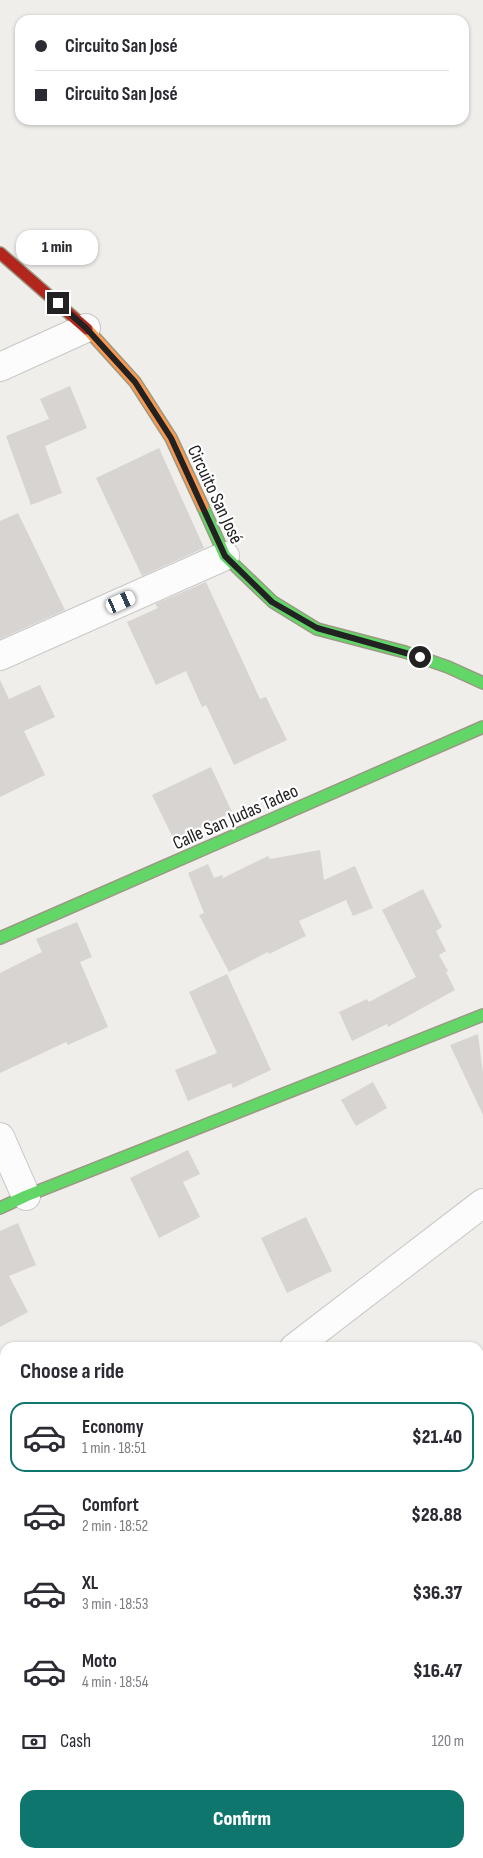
<!DOCTYPE html>
<html lang="en">
<head>
<meta charset="utf-8">
<style>
  :root { --surface:#fff; --page:#f2f2f3; --text:#2b2b33; --muted:#7c7c81; --line:#e1e1e2; --accent:#0f766e }
  body { margin:0; font-family:"Sofia Sans Condensed",sans-serif; background:var(--page); color:var(--text); height:100vh; display:flex; flex-direction:column; font-size:19px; white-space:nowrap }
  * { box-sizing:border-box; margin:0 }
  p { font-size:16px; color:var(--muted) }
  .icon { flex:none; width:28px; height:28px; fill:none; stroke:currentColor; stroke-width:2; stroke-linecap:round; stroke-linejoin:round }
  .map { position:relative; flex:1; overflow:hidden }
  .side { position:absolute; left:0px; top:1342px; width:484px; height:516px; display:flex; flex-direction:column; background:var(--surface); border-radius:15px 15px 0 0; box-shadow:0 1px 4px #0004 }
  .side>* { flex:none }
  .guide { position:absolute; left:15px; top:15px; width:454px; height:110px; border-radius:15px; box-shadow:0 1px 4px #0004; display:grid; align-content:center; height:110px; padding:0 20px; background:var(--surface) }
  .end { position:absolute; width:22px; height:22px; margin:-11px; border:6px solid #222; background:#fff; box-shadow:0 0 0 2px #fff }
  .from { border-radius:50% }
  .bubble { position:absolute; height:35px; border-radius:15px; background:var(--surface); box-shadow:0 1px 4px #0004; font-size:16px; font-weight:800; line-height:35px; text-align:center }
  .car { position:absolute; width:15px; height:30px; margin:-15px -8px; border-radius:6px; box-shadow:0 0 4px 1px #0007; background:linear-gradient(#fff 24%,#345 0 40%,#fff 0 76%,#345 0 86%,#fff 0) }
  .guide b { display:flex; align-items:center; gap:18px; height:48px; font-size:19px }
  .guide b+b { border-top:1px solid var(--line) }
  .guide i { width:12px; height:12px; background:var(--text) }
  ul { padding:0; list-style:none }
  li { display:flex; align-items:center; gap:15px; height:70px; margin:0 10px 8px; padding:0 10px; border:2px solid transparent; border-radius:15px }
  li div { flex:1 }
  li b { display:block; font-size:19px }
  li em { font-style:normal; font-weight:800 }
  li.current { border-color:var(--accent) }
  li>.icon { width:45px; height:45px; stroke-width:1.5 }
  h2 { padding:0 20px; font-size:22px; line-height:60px }
  .pay { display:flex; align-items:center; gap:12px; height:55px; padding:0 20px; font-size:19px }
  .pay p { margin-inline-start:auto }
  .primary-button { display:flex; gap:10px; margin-top:auto; padding:10px 20px }
  .primary-button a { flex:1; height:58px; border-radius:15px; background:var(--accent); color:#fff; font-size:20px; font-weight:800; line-height:58px; text-align:center }
  .map>svg:first-child { display:block }
  .building { fill:#d7d4d2 }
  .lines { fill:none; stroke-linecap:round; stroke-linejoin:round }
  .street-casing { stroke:#c9c8c7; stroke-width:30 }
  .fast-casing { stroke:#999a82; stroke-width:14 }
  .slow-casing { stroke:#999a82; stroke-width:14 }
  .jam-casing { stroke:#999a82; stroke-width:14 }
  .street { stroke:#fdfcfc; stroke-width:28 }
  .fast { stroke:#63d668; stroke-width:11 }
  .slow { stroke:#ff974d; stroke-width:11 }
  .jam { stroke:#b3261e; stroke-width:11 }
  .route { stroke:#222; stroke-width:6 }
  .labels { text-anchor:middle; stroke-width:4.5; stroke-linejoin:round; paint-order:stroke }
  .street-label { font-size:19px; fill:#222; stroke:#fff }
</style>
</head>
<body>
<div class="map">
<svg width="483" height="1858" viewBox="0 0 483 1858">
  <rect width="100%" height="100%" fill="#f0eeeb"/>
  <g class="building">
    <polygon points="70,386 87,428 45,446 62,493 31,505 6,436 49,419 40,399"/>
    <polygon points="159,448 204,548 142,576 96,478"/>
    <polygon points="18,513 65,610 0,639 0,521"/>
    <polygon points="206,582 260,699 266,697 287,740 234,765 206,705 202,707 186,671 156,685 127,622 158,608 155,604"/>
    <polygon points="0,680 9,699 40,685 55,717 24,731 45,775 0,797"/>
    <polygon points="211,767 232,812 195,830 197,835 177,843 176,839 174,840 152,795"/>
    <polygon points="320,850 324,880 355,866 373,908 353,916 346,900 299,921 306,936 269,954 268,952 229,972 199,915 204,913 188,873 208,864 214,878 222,875 223,878 268,856 270,859"/>
    <polygon points="423,889 442,927 436,931 446,951 439,955 448,971 446,972 455,990 388,1027 387,1024 352,1041 339,1012 367,999 369,1002 416,977 382,910"/>
    <polygon points="77,922 92,957 80,962 108,1027 68,1045 66,1042 0,1073 0,973 42,952 36,939"/>
    <polygon points="227,974 271,1070 233,1088 231,1083 188,1101 175,1070 217,1053 189,992"/>
    <polygon points="478,1034 483,1073 483,1115 450,1045"/>
    <polygon points="373,1082 387,1108 356,1126 341,1100"/>
    <polygon points="188,1150 200,1174 183,1182 200,1217 159,1238 130,1178"/>
    <polygon points="306,1217 332,1271 287,1293 261,1238"/>
    <polygon points="18,1223 36,1265 9,1276 28,1312 0,1327 0,1231"/>
  </g>
  <g class="lines">
    <defs>
      <g id="street">
        <polyline points="0,367 86,328"/>
        <polyline points="0,656 225,556"/>
        <polyline points="0,1137 26,1196"/>
        <polyline points="294,1348 483,1203"/>
        <polyline points="0,1491 5,1488"/>
        <polyline points="479,1556 483,1554"/>
        <polyline points="0,1768 5,1766"/>
      </g>
      <g id="fast">
        <polyline points="203,507 225,556 273,602 317,629 405,652 448,667 483,683"/>
        <polyline points="0,938 483,727"/>
        <polyline points="0,1208 26,1196 483,1015"/>
      </g>
      <polyline id="slow" points="87,329 135,382 171,438 203,507"/>
      <polyline id="jam" points="0,253 87,329"/>
    </defs>
    <use href="#street" class="street-casing"/>
    <use href="#fast" class="fast-casing"/>
    <use href="#slow" class="slow-casing"/>
    <use href="#jam" class="jam-casing"/>
    <use href="#street" class="street"/>
    <use href="#fast" class="fast"/>
    <use href="#slow" class="slow"/>
    <use href="#jam" class="jam"/>
  </g>
  <g class="lines">
    <polyline class="route" points="58,303 86,328 135,382 171,438 225,556 272,602 317,628 420,657"/>
  </g>
  <g class="labels">
    <g class="street-label">
      <text transform="translate(216 494) rotate(65)" y="7">Circuito San José</text>
      <text transform="translate(235 816) rotate(-24)" y="7">Calle San Judas Tadeo</text>
    </g>
  </g>
</svg>
<i class="end from" style="left:420px;top:657px"></i>
<i class="end" style="left:58px;top:303px"></i>
<div class="bubble" style="left:16px;top:230px;width:82px">1 min</div>
<i class="car" style="left:121px;top:602px;rotate:66deg"></i>
<div class="guide">
<b><i class="from"></i>Circuito San José</b>
<b><i></i>Circuito San José</b>
</div>
<section class="side">
<h2>Choose a ride</h2>
<ul>
<li class="current"><svg class="icon" aria-label="car" viewBox="0 0 24 24"><path d="M5 17H2v-5l4-1 3-4h7l3 4 3 1v5h-3M9 17h6M6 11h13"/><circle cx="7" cy="17" r="2"/><circle cx="17" cy="17" r="2"/></svg><div><b>Economy</b><p>1 min · 18:51</p></div><em>$21.40</em></li>
<li><svg class="icon" aria-label="car" viewBox="0 0 24 24"><path d="M5 17H2v-5l4-1 3-4h7l3 4 3 1v5h-3M9 17h6M6 11h13"/><circle cx="7" cy="17" r="2"/><circle cx="17" cy="17" r="2"/></svg><div><b>Comfort</b><p>2 min · 18:52</p></div><em>$28.88</em></li>
<li><svg class="icon" aria-label="car" viewBox="0 0 24 24"><path d="M5 17H2v-5l4-1 3-4h7l3 4 3 1v5h-3M9 17h6M6 11h13"/><circle cx="7" cy="17" r="2"/><circle cx="17" cy="17" r="2"/></svg><div><b>XL</b><p>3 min · 18:53</p></div><em>$36.37</em></li>
<li><svg class="icon" aria-label="car" viewBox="0 0 24 24"><path d="M5 17H2v-5l4-1 3-4h7l3 4 3 1v5h-3M9 17h6M6 11h13"/><circle cx="7" cy="17" r="2"/><circle cx="17" cy="17" r="2"/></svg><div><b>Moto</b><p>4 min · 18:54</p></div><em>$16.47</em></li>
</ul>
<div class="pay"><svg class="icon" aria-label="cash" viewBox="0 0 24 24"><path d="M3 7h18v10H3z"/><circle cx="12" cy="12" r="2"/></svg>Cash<p>120 m</p></div>
<div class="primary-button"><a>Confirm</a></div>
</section>
</div>
</body>
</html>
